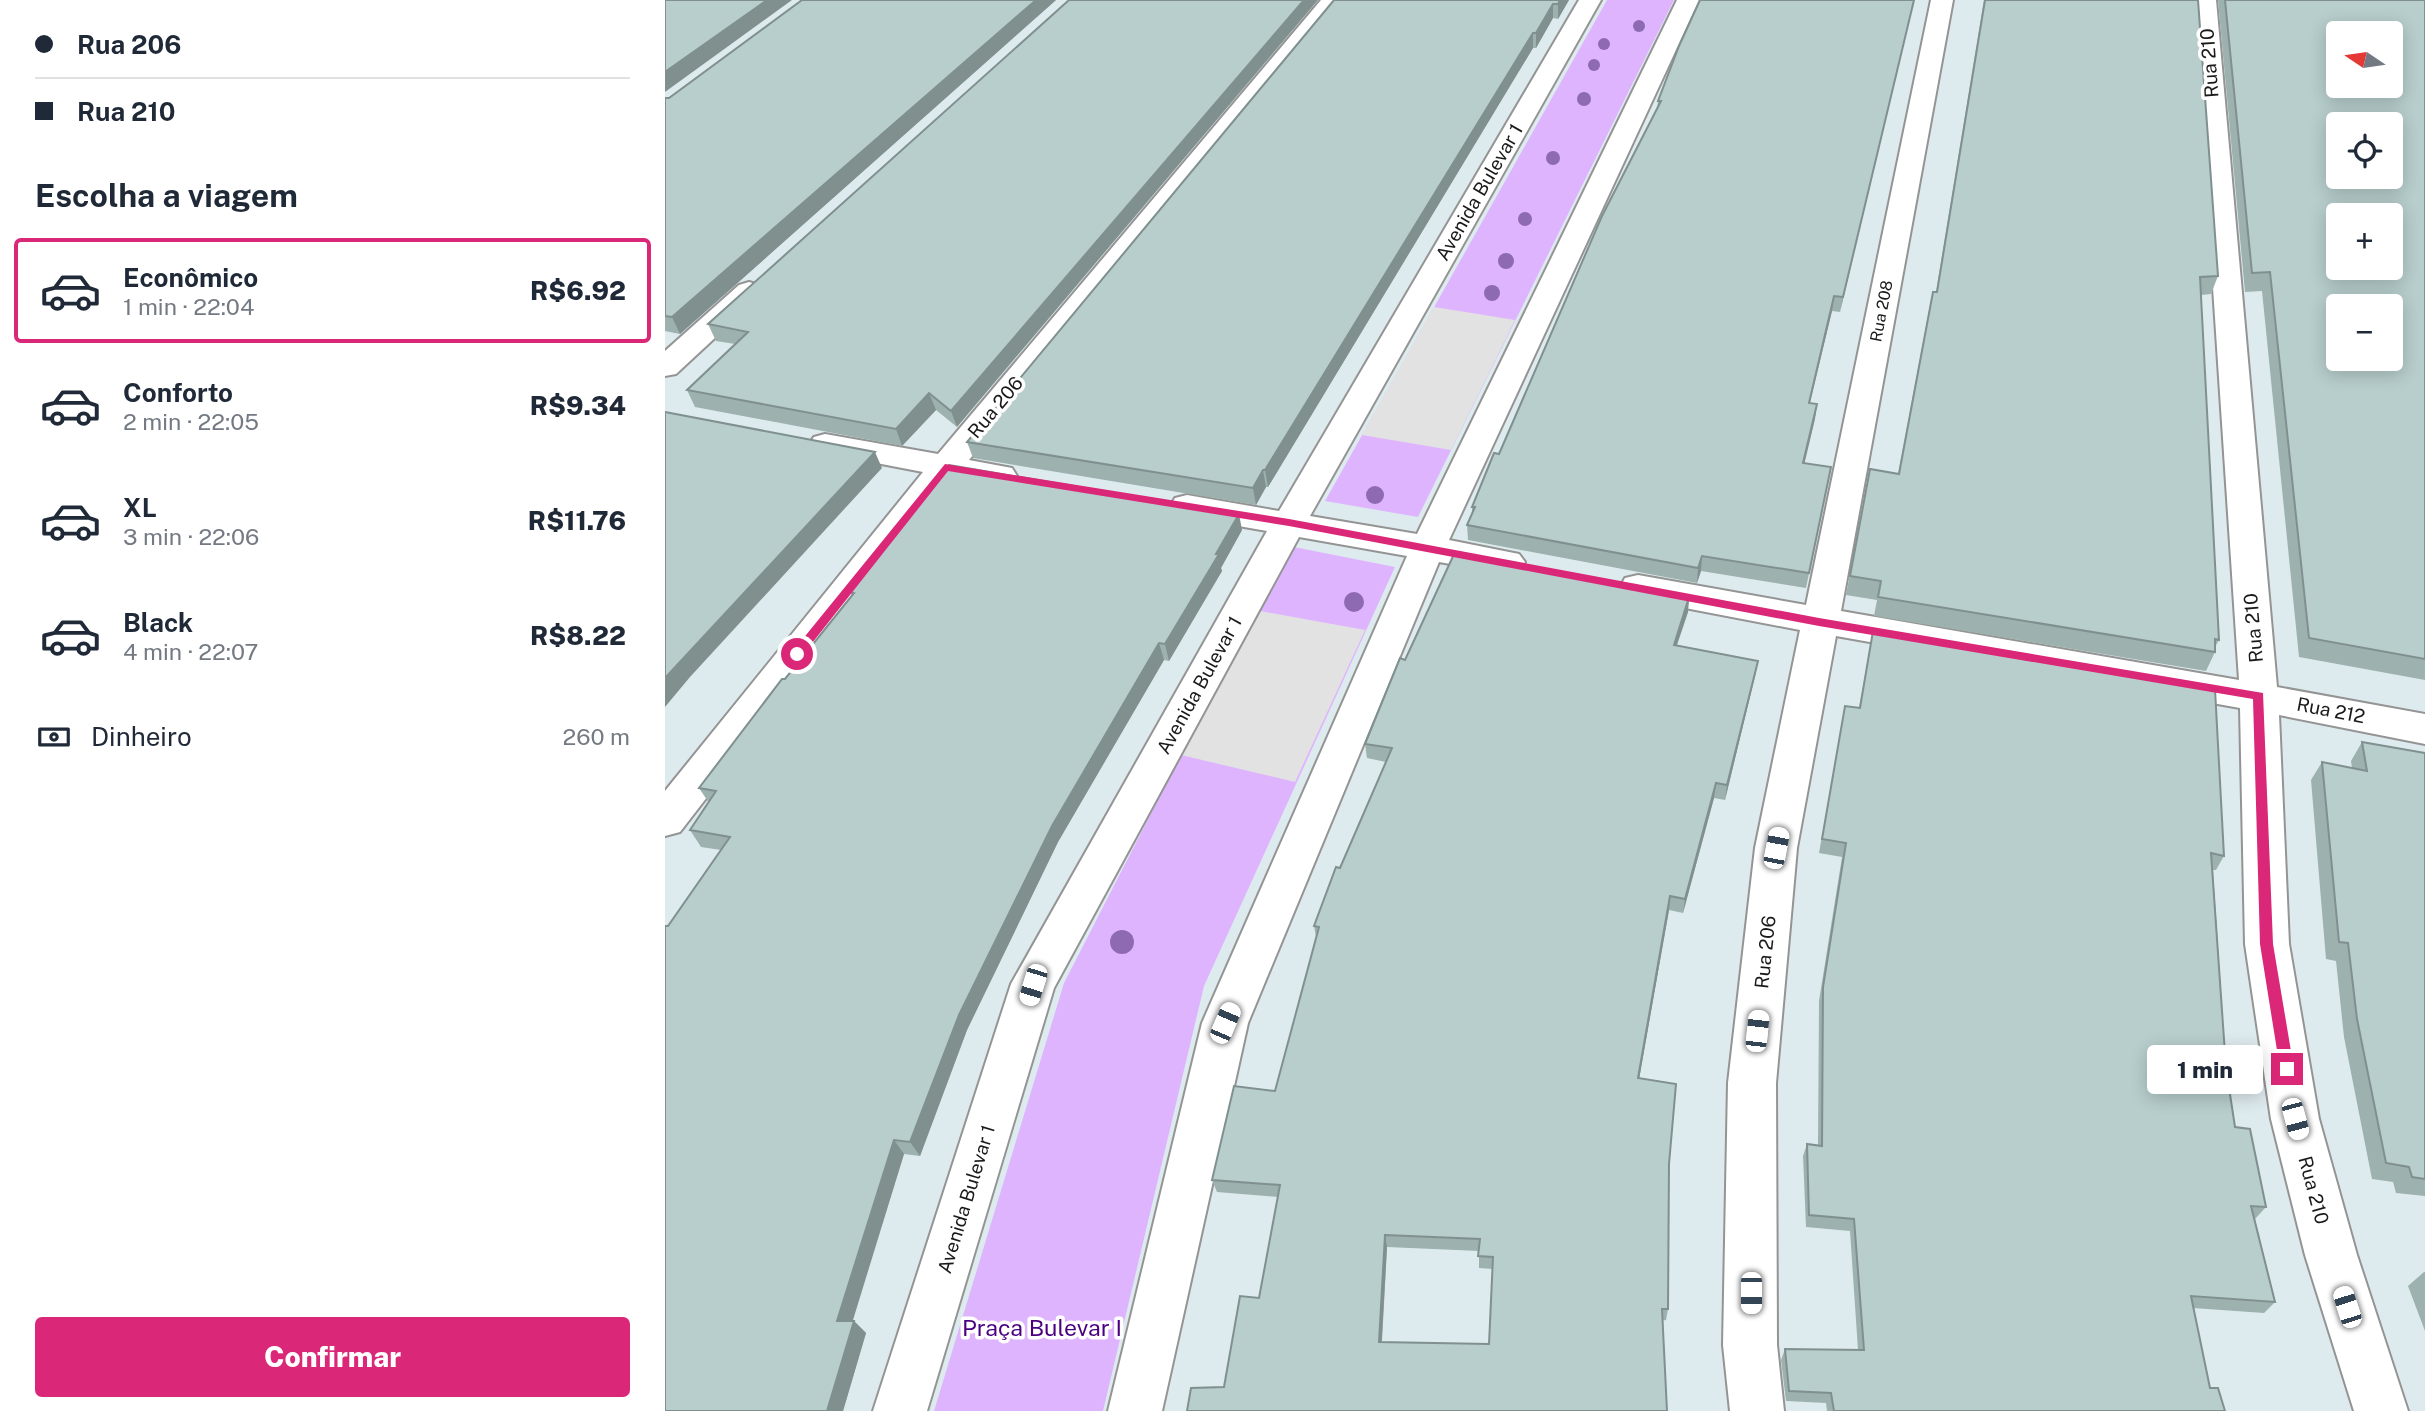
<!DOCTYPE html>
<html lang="pt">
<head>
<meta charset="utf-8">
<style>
  :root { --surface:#fff; --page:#f2f2f3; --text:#1f2937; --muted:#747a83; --line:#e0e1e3; --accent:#db2777 }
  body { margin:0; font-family:"Public Sans",sans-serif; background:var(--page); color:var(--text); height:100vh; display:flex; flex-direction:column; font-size:26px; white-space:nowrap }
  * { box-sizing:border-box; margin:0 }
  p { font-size:23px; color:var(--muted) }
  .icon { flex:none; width:38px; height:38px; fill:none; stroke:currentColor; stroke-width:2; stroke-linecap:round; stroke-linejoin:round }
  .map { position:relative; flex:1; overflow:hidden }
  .details { display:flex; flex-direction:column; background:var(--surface); width:665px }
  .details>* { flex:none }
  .hud { display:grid; align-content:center; height:154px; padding:0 35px; background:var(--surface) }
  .needle { width:46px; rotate:283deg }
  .controls { position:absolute; left:1661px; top:21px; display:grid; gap:14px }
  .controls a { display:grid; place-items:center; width:77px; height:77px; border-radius:7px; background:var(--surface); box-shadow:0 4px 18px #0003; font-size:35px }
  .end { position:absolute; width:32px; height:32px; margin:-16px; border:9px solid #db2777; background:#fff; box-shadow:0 0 0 4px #fff }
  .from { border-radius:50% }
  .bubble { position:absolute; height:49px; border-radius:7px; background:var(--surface); box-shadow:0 4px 18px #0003; font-size:23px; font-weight:800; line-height:49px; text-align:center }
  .car { position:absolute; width:21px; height:42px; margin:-21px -10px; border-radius:9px; box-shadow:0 0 5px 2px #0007; background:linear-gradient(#fff 24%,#345 0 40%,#fff 0 76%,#345 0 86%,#fff 0) }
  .hud b { display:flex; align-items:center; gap:24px; height:66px; font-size:26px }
  .hud b+b { border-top:2px solid var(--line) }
  .hud i { width:18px; height:18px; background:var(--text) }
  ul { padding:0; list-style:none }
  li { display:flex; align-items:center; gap:21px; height:105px; margin:0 14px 10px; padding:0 21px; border:4px solid transparent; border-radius:7px }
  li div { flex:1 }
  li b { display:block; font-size:26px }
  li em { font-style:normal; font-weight:800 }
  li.active { border-color:var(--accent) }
  li>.icon { width:63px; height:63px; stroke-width:1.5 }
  h2 { padding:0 35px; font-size:32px; line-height:84px }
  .pay { display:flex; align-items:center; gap:18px; height:77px; padding:0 35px; font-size:26px }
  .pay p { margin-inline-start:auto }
  .cta { display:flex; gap:14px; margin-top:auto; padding:14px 35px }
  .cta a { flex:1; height:80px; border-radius:7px; background:var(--accent); color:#fff; font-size:28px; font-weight:800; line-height:80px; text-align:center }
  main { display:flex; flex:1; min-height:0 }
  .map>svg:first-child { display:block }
  .park { fill:#dfb4ff }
  .parking { fill:#e2e2e2 }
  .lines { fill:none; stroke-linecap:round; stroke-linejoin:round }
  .minor-casing { stroke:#949494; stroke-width:4 }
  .minor { fill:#fff; fill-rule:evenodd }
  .tree { fill:#8d6ab2 }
  .wall { fill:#9db1af; fill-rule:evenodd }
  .shaded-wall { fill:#80908f }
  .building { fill:#b7cecc; stroke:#80908f; stroke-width:2; fill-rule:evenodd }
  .route { fill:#db2777 }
  .labels { text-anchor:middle; stroke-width:7; stroke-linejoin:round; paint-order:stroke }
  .far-street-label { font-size:16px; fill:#1a1a1a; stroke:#fff }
  .street-label { font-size:19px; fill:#1a1a1a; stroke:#fff }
  .near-park-label { font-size:23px; fill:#4b0081; stroke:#fff }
</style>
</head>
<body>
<main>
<section class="details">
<div class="hud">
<b><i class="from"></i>Rua 206</b>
<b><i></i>Rua 210</b>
</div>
<h2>Escolha a viagem</h2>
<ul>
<li class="active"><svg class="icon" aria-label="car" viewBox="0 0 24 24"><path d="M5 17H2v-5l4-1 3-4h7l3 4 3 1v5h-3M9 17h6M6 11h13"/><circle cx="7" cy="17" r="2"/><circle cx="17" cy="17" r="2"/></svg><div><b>Econômico</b><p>1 min · 22:04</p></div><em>R$6.92</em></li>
<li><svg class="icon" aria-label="car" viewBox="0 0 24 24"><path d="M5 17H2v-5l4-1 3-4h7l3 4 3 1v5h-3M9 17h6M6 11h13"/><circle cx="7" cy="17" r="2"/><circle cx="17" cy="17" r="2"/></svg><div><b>Conforto</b><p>2 min · 22:05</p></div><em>R$9.34</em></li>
<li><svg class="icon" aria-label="car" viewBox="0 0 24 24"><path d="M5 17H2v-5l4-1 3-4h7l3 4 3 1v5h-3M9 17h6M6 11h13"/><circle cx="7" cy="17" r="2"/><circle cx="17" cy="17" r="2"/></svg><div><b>XL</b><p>3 min · 22:06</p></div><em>R$11.76</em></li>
<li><svg class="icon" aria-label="car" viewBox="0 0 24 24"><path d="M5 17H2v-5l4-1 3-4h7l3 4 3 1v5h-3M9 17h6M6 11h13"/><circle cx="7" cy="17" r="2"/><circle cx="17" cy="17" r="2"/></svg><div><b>Black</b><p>4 min · 22:07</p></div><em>R$8.22</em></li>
</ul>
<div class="pay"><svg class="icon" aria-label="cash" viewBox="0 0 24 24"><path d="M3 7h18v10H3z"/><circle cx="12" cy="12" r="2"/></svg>Dinheiro<p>260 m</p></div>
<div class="cta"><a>Confirmar</a></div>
</section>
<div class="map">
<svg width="1760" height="1411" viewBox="0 0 1760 1411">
  <rect width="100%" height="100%" fill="#deebee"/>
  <g class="park">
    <polygon points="942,0 1009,0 753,517 660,501"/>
    <polygon points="629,547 730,567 539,986 438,1411 269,1411 399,983 516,755"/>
  </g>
  <g class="parking">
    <polygon points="769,307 850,320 786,450 697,435"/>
    <polygon points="595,611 700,630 630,782 516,755"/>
  </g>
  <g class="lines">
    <defs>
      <g id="minor">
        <polygon points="656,0 679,0 304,460 347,468 352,476 347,484 335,487 289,478 15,832 0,836 0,791 258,472 149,451 144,444 149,437 160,434 273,454"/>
        <polygon points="914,0 936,0 645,516 752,534 1012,0 1034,0 784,540 854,554 860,562 854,570 842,574 774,562 583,1023 497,1411 443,1411 537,1023 742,556 634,537 389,988 262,1411 208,1411 346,984 602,531 522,517 510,514 505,506 510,498 522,495 614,511"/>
        <polygon points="1266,0 1288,0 1176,611 1574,680 1529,0 1551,0 1612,687 1760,714 1760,744 1614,715 1624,944 1654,1119 1692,1255 1743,1411 1689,1411 1640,1255 1606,1119 1580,944 1575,708 1171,636 1132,848 1111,1083 1112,1345 1119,1411 1065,1411 1058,1345 1063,1083 1090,848 1135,630 973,599 960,596 955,587 960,578 973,575 1141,605"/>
        <polygon points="84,282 94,285 98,291 94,297 11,374 0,376 0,351 74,285"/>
      </g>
    </defs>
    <use href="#minor" class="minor-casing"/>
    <use href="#minor" class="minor"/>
  </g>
  <g class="tree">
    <circle cx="974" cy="26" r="6"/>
    <circle cx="939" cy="44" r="6"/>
    <circle cx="929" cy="65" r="6"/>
    <circle cx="919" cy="99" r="7"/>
    <circle cx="888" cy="158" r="7"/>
    <circle cx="860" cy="219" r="7"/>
    <circle cx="841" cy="261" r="8"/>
    <circle cx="827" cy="293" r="8"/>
    <circle cx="710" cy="495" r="9"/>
    <circle cx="689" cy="602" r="10"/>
    <circle cx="457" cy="942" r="12"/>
  </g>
  <g class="wall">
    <polygon points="137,0 391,0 15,334 0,331 0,98 4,98"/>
    <polygon points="404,0 292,427 271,410 237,446 30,407 22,390 70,344 51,341 43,324"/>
    <polygon points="669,0 904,0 893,19 888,18 871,48 868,48 603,487 601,487 591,505 308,458 302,442"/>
    <polygon points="1249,0 1175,312 1167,311 1145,403 1152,404 1139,463 1166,467 1141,588 1036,571 1032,583 803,540 802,525 807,514 807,507 834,454 992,109 993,101"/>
    <polygon points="1319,0 1533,0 1553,276 1546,294 1536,295 1554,640 1550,647 1550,652 1541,671 1209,616 1212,600 1181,595 1205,469 1233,474 1264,310 1268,292 1271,292"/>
    <polygon points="1553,0 1760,0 1760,680 1634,657 1597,291 1580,292"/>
    <polygon points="577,530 556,568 557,571 504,661 499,660 393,842 302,1030 255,1156 239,1154 187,1321 189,1321 201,1333 178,1411 0,1411 3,926 56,850 36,847 25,830 44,803 34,788 187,596 185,592"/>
    <path d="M1024,597L1023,612L1012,645L1093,661L1090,676L1060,800L1049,798L1018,913L1004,910L974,1079L1004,1164L1003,1309L1001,1320L559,1387L594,1298L613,1197L552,1192L547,1180L610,1091L651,937L649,926L721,762L702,758L700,744L740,660ZM722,1247L814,1251V1268L828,1269L824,1344L717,1342Z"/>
    <polygon points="1208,631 1559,856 1551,870 1548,870 1561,1068 1570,1127 1601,1207 1590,1219 1610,1302 1599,1313 1528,1308 1545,1388 1560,1411 1162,1411 1161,1403 1121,1401 1116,1360 1120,1349 1193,1350 1185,1231 1141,1227 1138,1156 1142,1144 1153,1145 1154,1001 1177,857 1154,853 1180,706 1194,708"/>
    <polygon points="1697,742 1760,753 1760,1196 1731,1193 1728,1182 1707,1179 1679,1037 1671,961 1661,959 1646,780 1657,762 1687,768 1686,761"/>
    <polygon points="1759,1272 1760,1272 1760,1331 1743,1286"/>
  </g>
  <g class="shaded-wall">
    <polygon points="102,0 127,0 0,92 0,72"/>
    <polygon points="371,0 391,0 15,334 7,317"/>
    <polygon points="639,0 653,0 292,427 286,411"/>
    <polygon points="895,0 904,0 893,19 893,4"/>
    <polygon points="1249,0 1175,312 1178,297"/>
    <polygon points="888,4 888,18 871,48 871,33"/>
    <polygon points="868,33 868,48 603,487 600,470"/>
    <polygon points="1169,296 1167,311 1141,417 1144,403"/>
    <polygon points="264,393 271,410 237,446 231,429"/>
    <polygon points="1152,404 1150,419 1136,478 1138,463"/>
    <polygon points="210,452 217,468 25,677 0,707 0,678"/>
    <polygon points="598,470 601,487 591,505 588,488"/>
    <polygon points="574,514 577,530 556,568 557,571 504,661 500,644"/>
    <polygon points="1037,556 1036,571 1032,583 1033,568"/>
    <polygon points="1024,597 1023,612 1007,659 1009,645"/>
    <polygon points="494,643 499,660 393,842 302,1030 255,1156 245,1142 294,1015 387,826"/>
    <polygon points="1093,661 1090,676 1060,800 1062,785"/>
    <polygon points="1051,783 1049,798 1018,913 1020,899"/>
    <polygon points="1005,896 1004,910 972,1091 973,1078"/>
    <polygon points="229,1140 239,1154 184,1333 172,1321"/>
    <polygon points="720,1235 722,1247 716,1353 714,1342"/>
    <polygon points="189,1321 201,1333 178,1411 162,1411"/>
  </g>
  <g class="building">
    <polygon points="0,0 102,0 0,72"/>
    <polygon points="137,0 371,0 7,317 0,316 0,98 4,98"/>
    <polygon points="404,0 639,0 286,411 264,393 231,429 22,390 83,332 43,324"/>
    <polygon points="669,0 895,0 893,4 888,4 871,33 868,33 600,470 598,470 588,488 302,442"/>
    <polygon points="1035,0 1249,0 1178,297 1169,296 1144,403 1152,404 1138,463 1166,467 1144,573 1037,556 1033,568 802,525 810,507 807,507 829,453 834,454 937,216 996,101 993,101 1014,46"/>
    <polygon points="1320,0 1533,0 1553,276 1535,277 1554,640 1550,639 1550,652 1213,597 1216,581 1185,576 1205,469 1234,474 1268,292 1272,292"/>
    <path d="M1560,0H1760V659L1644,638L1605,272L1587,273ZM1673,33H1726V86H1673ZM1673,124H1726V177H1673ZM1673,215H1726V268H1673ZM1673,306H1726V359H1673Z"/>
    <polygon points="0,412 210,452 0,678"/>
    <polygon points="284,465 574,514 551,554 554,554 500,644 494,643 387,826 294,1015 245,1142 229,1140 172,1321 189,1321 162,1411 0,1411 0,926 3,926 65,837 25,830 51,791 34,788 117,679 120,679 189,593 185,592"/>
    <path d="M790,552L1024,597L1009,645L1093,661L1062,785L1051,783L1020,899L1005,896L973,1078L1011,1084L1004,1164L1003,1309H997L1002,1411H522L526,1388L559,1387L575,1296L594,1298L615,1185L547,1180L569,1086L610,1091L654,927L649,926L671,867L675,868L727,748L700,744L735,658L740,660ZM720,1235L815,1239L813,1256L828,1257L824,1344L714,1342Z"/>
    <polygon points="1208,631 1550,689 1559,856 1546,853 1561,1068 1570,1127 1585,1129 1601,1207 1586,1206 1610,1302 1526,1296 1545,1388 1553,1388 1560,1411 1169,1411 1166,1393 1124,1391 1120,1349 1199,1350 1189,1219 1144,1215 1142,1144 1157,1146 1158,987 1181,843 1157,839 1180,706 1195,708"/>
    <polygon points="1697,742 1760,753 1760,1179 1747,1177 1744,1167 1721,1163 1692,1019 1683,943 1674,942 1657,762 1702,771"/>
  </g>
  <polygon class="route" points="280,464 624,519 1154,618 1598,693 1608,944 1629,1069 1622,1075 1615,1069 1595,944 1588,699 1154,626 624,526 283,471 136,657 128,657 128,651"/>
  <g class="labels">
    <g class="far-street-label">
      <text transform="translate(1216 311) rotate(-79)" y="6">Rua 208</text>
    </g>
    <g class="street-label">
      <text transform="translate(1544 63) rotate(-94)" y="7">Rua 210</text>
      <text transform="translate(814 192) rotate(-60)" y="7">Avenida Bulevar 1</text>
      <text transform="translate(330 407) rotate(-50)" y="7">Rua 206</text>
      <text transform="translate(1588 628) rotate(-95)" y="7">Rua 210</text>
      <text transform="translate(534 685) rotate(-61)" y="7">Avenida Bulevar 1</text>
      <text transform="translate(1666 710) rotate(11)" y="7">Rua 212</text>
      <text transform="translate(1100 952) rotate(-84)" y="7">Rua 206</text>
      <text transform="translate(1649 1190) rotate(75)" y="7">Rua 210</text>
      <text transform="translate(301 1199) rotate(-73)" y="7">Avenida Bulevar 1</text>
    </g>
    <g class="near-park-label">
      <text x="377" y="1336">Praça Bulevar I</text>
    </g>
  </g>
</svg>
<div class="controls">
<a><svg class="needle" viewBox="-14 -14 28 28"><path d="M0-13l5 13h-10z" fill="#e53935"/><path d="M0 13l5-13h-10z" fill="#747a83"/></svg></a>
<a><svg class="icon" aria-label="locate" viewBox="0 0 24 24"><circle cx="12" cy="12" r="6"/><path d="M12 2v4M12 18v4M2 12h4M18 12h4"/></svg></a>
<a>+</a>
<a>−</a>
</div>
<i class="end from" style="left:132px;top:654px"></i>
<i class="end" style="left:1622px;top:1069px"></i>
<div class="bubble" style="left:1482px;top:1045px;width:116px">1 min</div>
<i class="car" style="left:1111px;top:848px;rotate:11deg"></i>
<i class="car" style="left:368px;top:985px;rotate:197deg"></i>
<i class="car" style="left:560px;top:1023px;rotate:23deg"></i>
<i class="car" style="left:1092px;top:1031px;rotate:6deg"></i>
<i class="car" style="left:1630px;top:1119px;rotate:165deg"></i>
<i class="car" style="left:1086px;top:1293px;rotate:180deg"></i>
<i class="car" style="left:1682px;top:1307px;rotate:342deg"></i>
</div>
</main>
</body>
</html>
